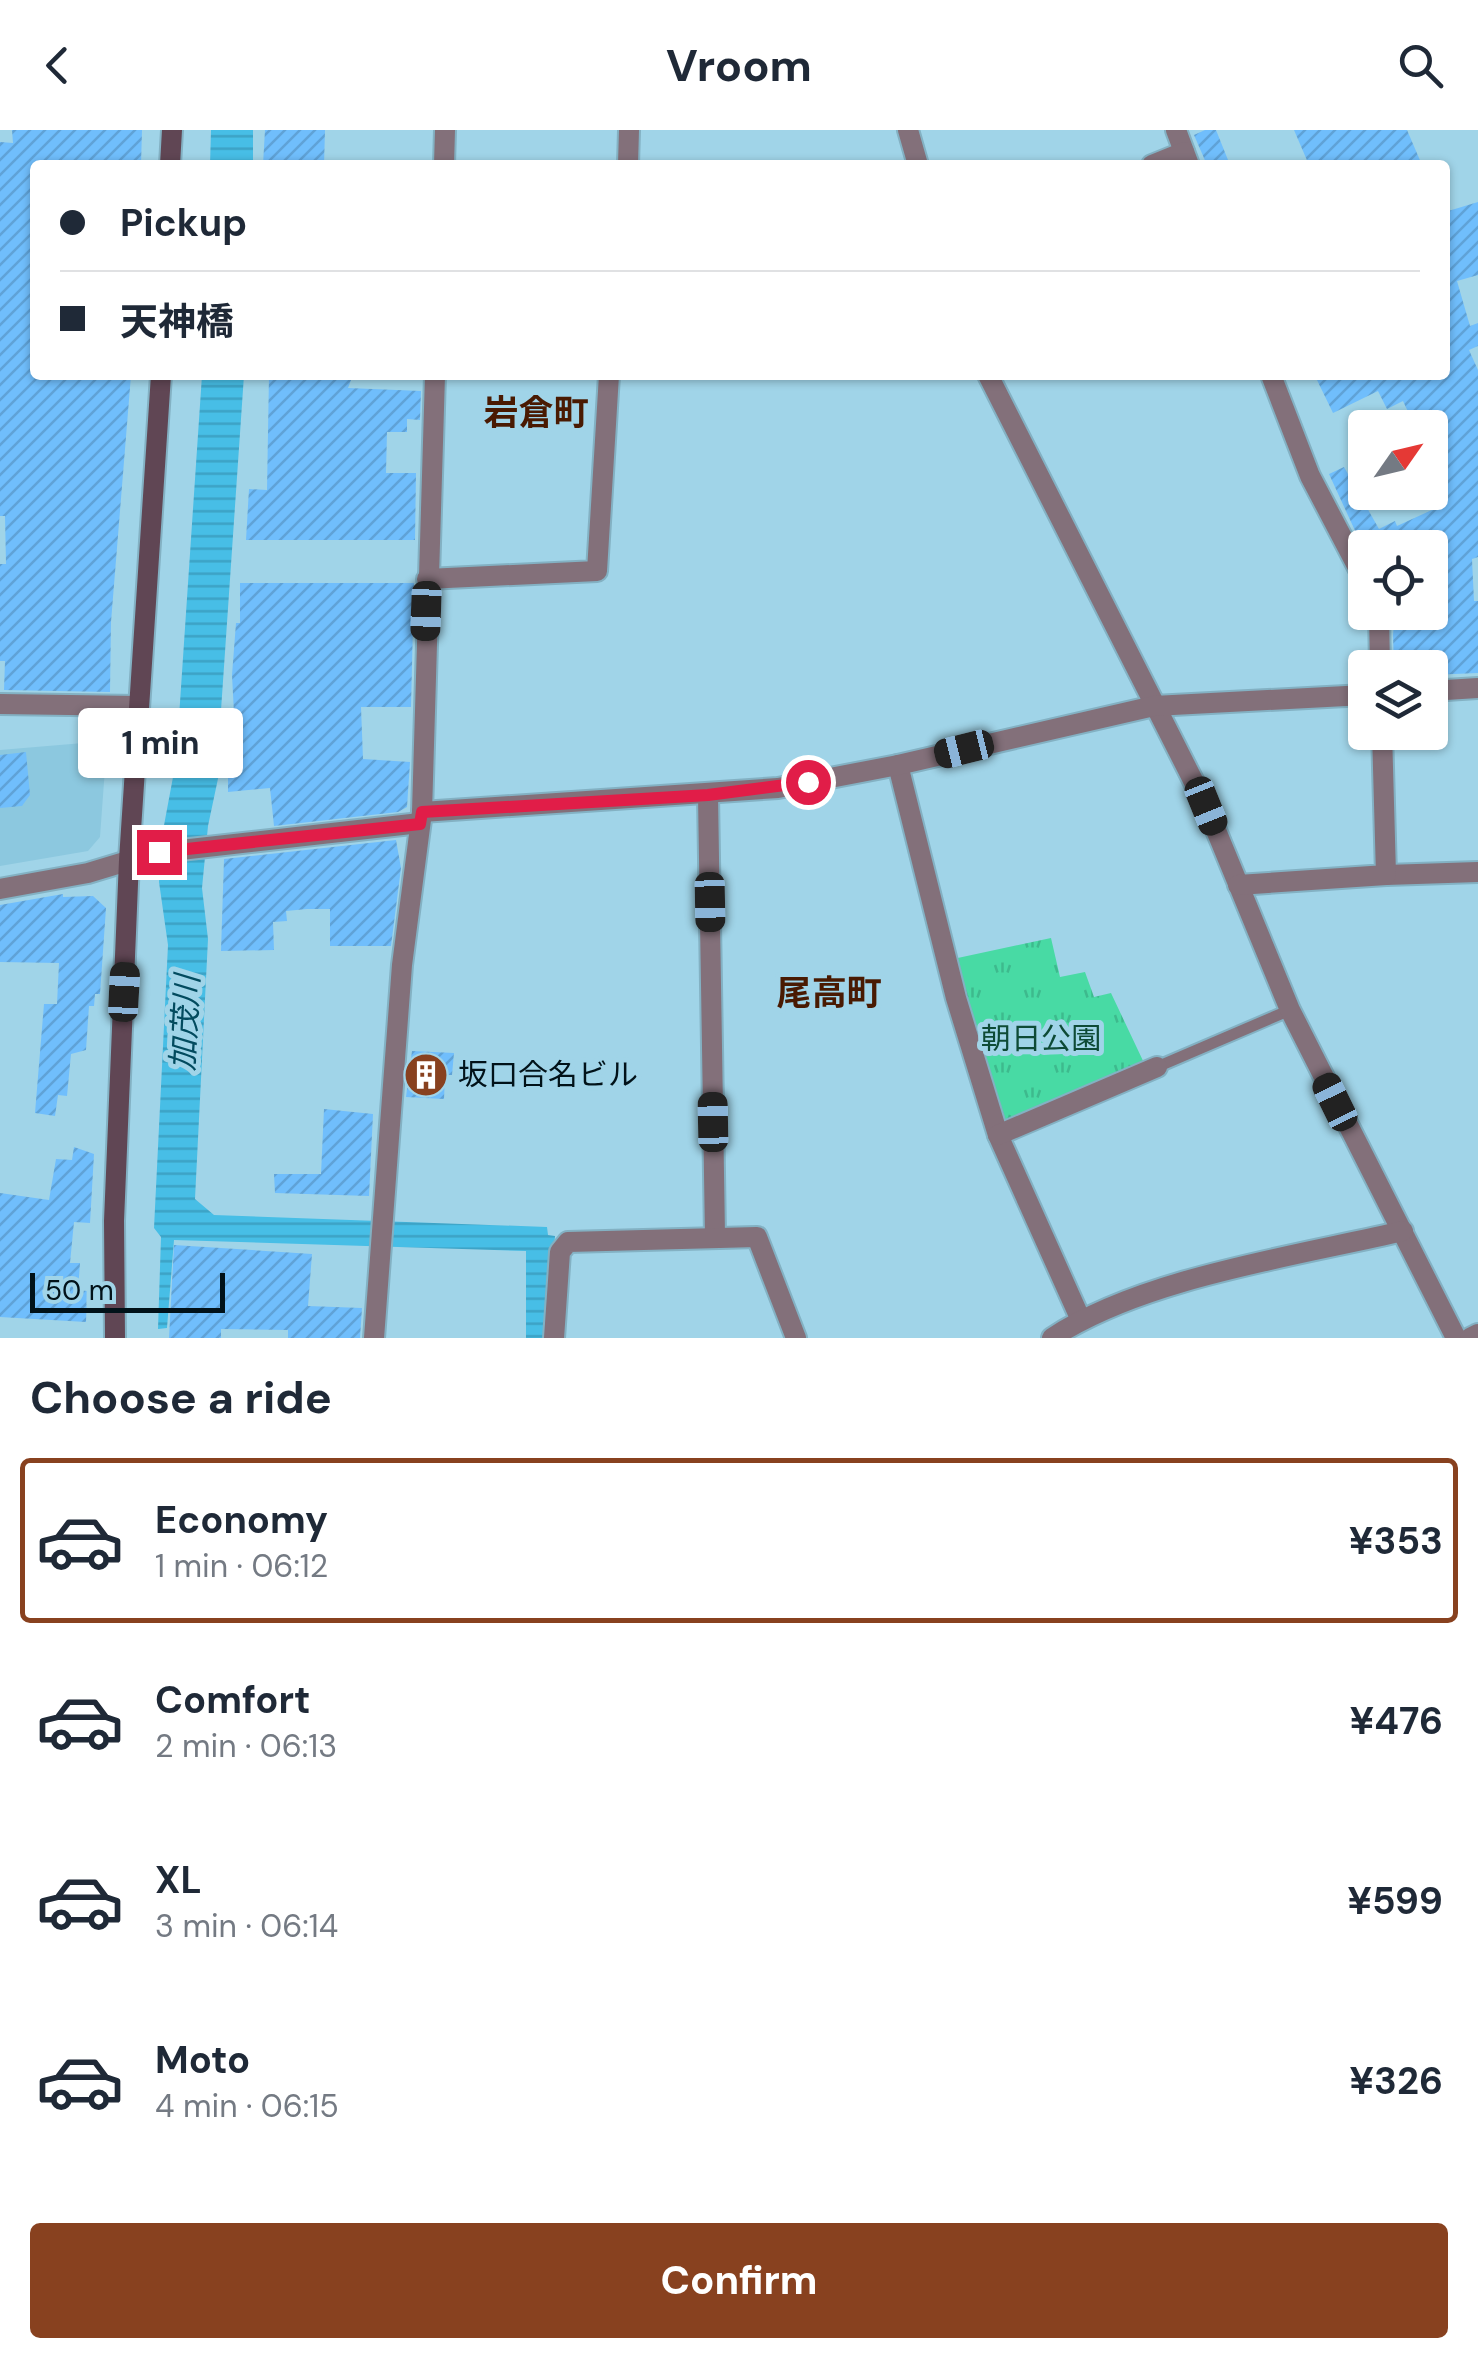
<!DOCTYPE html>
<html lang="en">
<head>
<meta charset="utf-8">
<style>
  :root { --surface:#fff; --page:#f2f2f3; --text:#1f2937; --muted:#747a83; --line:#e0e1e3; --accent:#88411f }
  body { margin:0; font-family:"DM Sans","Noto Sans JP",sans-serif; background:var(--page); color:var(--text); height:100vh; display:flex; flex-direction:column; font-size:38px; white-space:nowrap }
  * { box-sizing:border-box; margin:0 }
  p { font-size:32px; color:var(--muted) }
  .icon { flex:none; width:55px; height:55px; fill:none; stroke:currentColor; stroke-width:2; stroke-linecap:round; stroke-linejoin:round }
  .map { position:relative; height:1208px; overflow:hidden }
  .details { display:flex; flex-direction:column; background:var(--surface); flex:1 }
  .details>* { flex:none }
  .banner { position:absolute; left:30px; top:30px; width:1420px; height:220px; border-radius:10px; box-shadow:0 2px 8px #0004; display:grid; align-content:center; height:220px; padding:0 30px; background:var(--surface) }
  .needle { width:65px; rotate:56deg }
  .fabs { position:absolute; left:1348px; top:280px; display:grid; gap:20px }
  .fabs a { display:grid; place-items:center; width:100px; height:100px; border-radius:10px; background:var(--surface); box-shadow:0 2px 8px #0004; font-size:50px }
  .scale { position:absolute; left:30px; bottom:25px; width:195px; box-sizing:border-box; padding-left:10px; border:5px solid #011219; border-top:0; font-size:28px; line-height:35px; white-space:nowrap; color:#011219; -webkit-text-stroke:8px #a0d4e8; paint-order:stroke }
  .end { position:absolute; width:45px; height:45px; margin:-22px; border:12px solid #e11d48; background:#fff; box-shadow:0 0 0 5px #fff }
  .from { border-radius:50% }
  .bubble { position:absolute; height:70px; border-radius:10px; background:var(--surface); box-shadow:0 2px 8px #0004; font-size:32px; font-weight:700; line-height:70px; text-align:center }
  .car { position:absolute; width:30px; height:60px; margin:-30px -15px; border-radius:12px; box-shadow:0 0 8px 2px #0007; background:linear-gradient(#222 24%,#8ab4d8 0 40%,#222 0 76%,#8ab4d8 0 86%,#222 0) }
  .banner b { display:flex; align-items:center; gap:35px; height:95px; font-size:38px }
  .banner b+b { border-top:2px solid var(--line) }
  .banner i { width:25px; height:25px; background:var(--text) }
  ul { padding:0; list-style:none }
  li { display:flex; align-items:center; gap:30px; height:165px; margin:0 20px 15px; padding:0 10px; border:5px solid transparent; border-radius:10px }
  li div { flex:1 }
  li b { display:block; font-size:38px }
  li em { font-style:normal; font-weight:700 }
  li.on { border-color:var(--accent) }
  li>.icon { width:90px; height:90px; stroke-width:1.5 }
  h2 { padding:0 30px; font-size:45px; line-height:120px }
  .cta { display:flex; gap:20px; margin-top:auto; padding:20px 30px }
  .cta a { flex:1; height:115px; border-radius:10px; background:var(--accent); color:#fff; font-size:40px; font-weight:700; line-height:115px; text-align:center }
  header { display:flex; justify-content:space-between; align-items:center; height:130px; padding:0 30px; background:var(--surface); font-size:45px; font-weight:700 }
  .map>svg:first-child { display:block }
  .built { fill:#8cc8df }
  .park { fill:url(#park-tufts) }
  .water { fill:url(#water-rules) }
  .building { fill:url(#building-hatch) }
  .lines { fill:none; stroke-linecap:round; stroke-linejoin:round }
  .lane-casing { stroke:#83b1c3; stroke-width:15 }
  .street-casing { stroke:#83b1c3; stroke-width:24 }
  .secondary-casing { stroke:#83b1c3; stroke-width:24 }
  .lane { stroke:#83707a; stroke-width:11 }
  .street { stroke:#83707a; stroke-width:20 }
  .secondary { stroke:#604654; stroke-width:20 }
  .route { stroke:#e11d48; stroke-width:12 }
  .labels { text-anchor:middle; stroke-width:10; stroke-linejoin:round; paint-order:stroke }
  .park-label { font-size:30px; fill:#0e4b36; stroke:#a0d4e8 }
  .poi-label { font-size:30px; fill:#011219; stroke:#a0d4e8; text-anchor:start }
  .water-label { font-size:32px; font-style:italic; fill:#024b5f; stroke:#a0d4e8 }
  .quarter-label { font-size:35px; font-weight:bold; fill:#491a02; stroke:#a0d4e8 }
</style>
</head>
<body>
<header><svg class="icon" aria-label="back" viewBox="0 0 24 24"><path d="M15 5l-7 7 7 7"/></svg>Vroom<svg class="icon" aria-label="search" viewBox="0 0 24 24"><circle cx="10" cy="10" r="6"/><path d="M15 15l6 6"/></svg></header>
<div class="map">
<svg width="1478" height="1208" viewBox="0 0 1478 1208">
  <defs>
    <pattern id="park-tufts" width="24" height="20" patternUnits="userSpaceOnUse" patternTransform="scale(2.5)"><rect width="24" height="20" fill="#48daa4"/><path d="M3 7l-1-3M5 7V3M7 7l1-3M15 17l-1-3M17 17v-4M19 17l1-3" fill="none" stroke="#3dba8d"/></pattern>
    <pattern id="water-rules" width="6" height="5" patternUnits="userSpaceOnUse" patternTransform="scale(2.5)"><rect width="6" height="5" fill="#47bee6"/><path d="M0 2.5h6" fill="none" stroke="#3ca2c5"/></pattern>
    <pattern id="building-hatch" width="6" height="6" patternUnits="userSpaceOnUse" patternTransform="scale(2.5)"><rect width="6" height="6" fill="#70befc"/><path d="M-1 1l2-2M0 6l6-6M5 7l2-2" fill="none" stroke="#5fa2d7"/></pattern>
  </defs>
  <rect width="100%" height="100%" fill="#a0d4e8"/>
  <polygon class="built" points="107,611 100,707 88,721 0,736 0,620"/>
  <polygon class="park" points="1051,808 1060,847 1085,842 1094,867 1111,863 1145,935 1009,995 999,991 953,829"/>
  <g class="water">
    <polygon points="211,0 253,0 253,35 210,35"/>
    <polygon points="202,245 244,245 220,595 227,606 208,696 202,758 208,809 195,1069 214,1085 547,1097 548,1105 555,1106 548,1208 526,1208 526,1121 174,1110 167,1198 158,1199 161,1107 154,1098 168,815 159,752 162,706 176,631 171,626 178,602"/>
  </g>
  <g class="building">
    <polygon points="12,0 142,0 141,35 35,35 35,245 131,245 111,492 110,562 4,560 5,531 0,531 0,434 6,434 5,386 0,386 0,12 13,13"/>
    <polygon points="265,0 325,0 324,35 263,35"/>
    <polygon points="1205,0 1216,0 1230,35 1207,35 1194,5"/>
    <polygon points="1294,0 1407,0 1422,35 1309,35"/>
    <polygon points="1478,72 1478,145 1457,151 1470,196 1478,193 1478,216 1469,220 1478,240 1478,427 1472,429 1474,471 1478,471 1478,543 1430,545 1430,538 1394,538 1393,505 1395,482 1430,482 1430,418 1363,418 1329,344 1344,337 1379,399 1395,391 1397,396 1447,373 1430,335 1430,298 1423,298 1416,283 1410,286 1403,271 1387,279 1378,261 1333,283 1317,250 1329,245 1445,245 1445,82"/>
    <polygon points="269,245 353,245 348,258 421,261 420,290 407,289 407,302 387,302 386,343 416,343 415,410 246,410 249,359 267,360"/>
    <polygon points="240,453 414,453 411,577 361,577 363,629 410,632 407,677 398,682 274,696 270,658 228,662 228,642 237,641 232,545 236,493 240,493"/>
    <polygon points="26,622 30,665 22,676 0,678 0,625"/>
    <polygon points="396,710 401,738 391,816 330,816 330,779 307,779 286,781 287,791 273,792 274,820 221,821 224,729"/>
    <polygon points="63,764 63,767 93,766 106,778 100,864 95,864 94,876 89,876 86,920 71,924 67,966 58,965 55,986 35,983 44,874 57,874 59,833 0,832 0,775"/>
    <polygon points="412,921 454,923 452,945 445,945 444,969 406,967"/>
    <polygon points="324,979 373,984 369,1066 275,1063 274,1044 321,1044"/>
    <polygon points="74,1017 94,1024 90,1093 74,1092 70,1133 80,1133 78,1160 87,1161 86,1192 0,1187 0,1063 49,1070 56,1029 72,1030"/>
    <polygon points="174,1115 312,1124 308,1176 362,1178 360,1208 288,1208 288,1200 221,1199 221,1208 169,1208"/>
  </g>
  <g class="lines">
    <defs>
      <polyline id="lane" points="1157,937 1290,880"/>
      <g id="street">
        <polyline points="908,0 918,35"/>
        <polyline points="1176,0 1189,35"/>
        <polyline points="444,35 445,0"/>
        <polyline points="628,35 629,0"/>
        <polyline points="1152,35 1184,22"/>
        <polyline points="988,245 1206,676 1290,880 1456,1208"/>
        <polyline points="1271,245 1310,346 1365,451"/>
        <polyline points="427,449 597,441 609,245"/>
        <polyline points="1379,482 1380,538"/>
        <polyline points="1430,561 1478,558"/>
        <polyline points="0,574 138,576"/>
        <polyline points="898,635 956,868 998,1005 1080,1188"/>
        <polyline points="708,665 715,1106"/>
        <polyline points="422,682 778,658 898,635 1154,576 1365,565"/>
        <polyline points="1386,745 1478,742"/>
        <polyline points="1238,755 1386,745 1382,602"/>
        <polyline points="0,759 88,743 154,723 420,693"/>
        <polyline points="998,1005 1157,937"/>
        <polyline points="374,1208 402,835 422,682 435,245"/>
        <polyline points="554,1208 560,1122 568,1112 757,1107 796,1208"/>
        <path d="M1052,1208C1142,1148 1296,1126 1403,1101"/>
        <polyline points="1470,1208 1478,1204"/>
      </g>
      <g id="secondary">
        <polyline points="170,35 172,0"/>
        <polyline points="115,1208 114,1091 129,730 161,245"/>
      </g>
    </defs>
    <use href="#lane" class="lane-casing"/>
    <use href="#street" class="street-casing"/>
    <use href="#secondary" class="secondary-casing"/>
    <use href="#lane" class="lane"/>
    <use href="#street" class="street"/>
    <use href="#secondary" class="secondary"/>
  </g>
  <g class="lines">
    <polyline class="route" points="159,722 420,694 422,682 708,665 808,652"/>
  </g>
  <defs>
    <symbol id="building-disc" viewBox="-11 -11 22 22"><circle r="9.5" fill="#88411f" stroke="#a0d4e8"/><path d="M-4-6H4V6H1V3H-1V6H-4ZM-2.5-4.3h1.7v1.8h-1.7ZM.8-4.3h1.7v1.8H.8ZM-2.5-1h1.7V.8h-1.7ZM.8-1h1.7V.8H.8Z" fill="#fff"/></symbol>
  </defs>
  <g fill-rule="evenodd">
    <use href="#building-disc" x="401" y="920" width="50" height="50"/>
  </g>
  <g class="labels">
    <g class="park-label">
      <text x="1041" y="919">朝日公園</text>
    </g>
    <g class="poi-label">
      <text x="458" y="955">坂口合名ビル</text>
    </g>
    <g class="water-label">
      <text transform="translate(185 893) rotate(-87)" y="11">加茂川</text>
    </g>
    <g class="quarter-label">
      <text x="536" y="295">岩倉町</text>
      <text x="829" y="875">尾高町</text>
    </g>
  </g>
</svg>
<div class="fabs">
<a><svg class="needle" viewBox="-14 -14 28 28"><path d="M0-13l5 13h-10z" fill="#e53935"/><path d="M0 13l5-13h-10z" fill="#747a83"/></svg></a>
<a><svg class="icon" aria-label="locate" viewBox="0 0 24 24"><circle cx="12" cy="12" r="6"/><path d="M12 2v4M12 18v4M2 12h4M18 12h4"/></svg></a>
<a><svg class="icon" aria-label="layers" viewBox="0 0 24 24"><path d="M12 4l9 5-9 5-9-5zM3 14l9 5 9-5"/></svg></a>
</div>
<div class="scale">50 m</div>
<i class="end from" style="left:808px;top:652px"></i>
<i class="end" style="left:159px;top:722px"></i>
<div class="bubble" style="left:78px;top:578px;width:165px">1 min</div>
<i class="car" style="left:426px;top:481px;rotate:182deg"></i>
<i class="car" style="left:964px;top:619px;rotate:256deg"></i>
<i class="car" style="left:1206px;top:676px;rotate:158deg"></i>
<i class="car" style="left:710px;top:772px;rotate:179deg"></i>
<i class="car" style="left:124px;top:862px;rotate:3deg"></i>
<i class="car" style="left:1335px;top:972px;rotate:334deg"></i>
<i class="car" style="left:713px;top:992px;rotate:359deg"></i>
<div class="banner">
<b><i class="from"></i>Pickup</b>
<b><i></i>天神橋</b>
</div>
</div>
<section class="details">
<h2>Choose a ride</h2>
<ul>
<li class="on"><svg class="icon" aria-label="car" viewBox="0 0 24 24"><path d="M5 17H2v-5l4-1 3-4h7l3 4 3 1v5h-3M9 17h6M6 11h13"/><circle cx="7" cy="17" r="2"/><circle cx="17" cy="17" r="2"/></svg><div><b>Economy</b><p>1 min · 06:12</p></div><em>¥353</em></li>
<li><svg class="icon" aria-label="car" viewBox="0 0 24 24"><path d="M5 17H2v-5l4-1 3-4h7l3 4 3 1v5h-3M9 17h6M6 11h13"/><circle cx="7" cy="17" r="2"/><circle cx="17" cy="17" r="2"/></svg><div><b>Comfort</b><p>2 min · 06:13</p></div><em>¥476</em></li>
<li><svg class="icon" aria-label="car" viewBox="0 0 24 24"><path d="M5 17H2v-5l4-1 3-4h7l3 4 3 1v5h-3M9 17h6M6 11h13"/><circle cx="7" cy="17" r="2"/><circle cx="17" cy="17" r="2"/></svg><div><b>XL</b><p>3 min · 06:14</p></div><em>¥599</em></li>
<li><svg class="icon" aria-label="car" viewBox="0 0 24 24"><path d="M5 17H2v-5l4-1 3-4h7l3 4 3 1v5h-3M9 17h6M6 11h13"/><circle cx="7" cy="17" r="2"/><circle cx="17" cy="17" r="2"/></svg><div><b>Moto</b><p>4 min · 06:15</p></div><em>¥326</em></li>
</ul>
<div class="cta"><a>Confirm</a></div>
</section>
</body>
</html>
